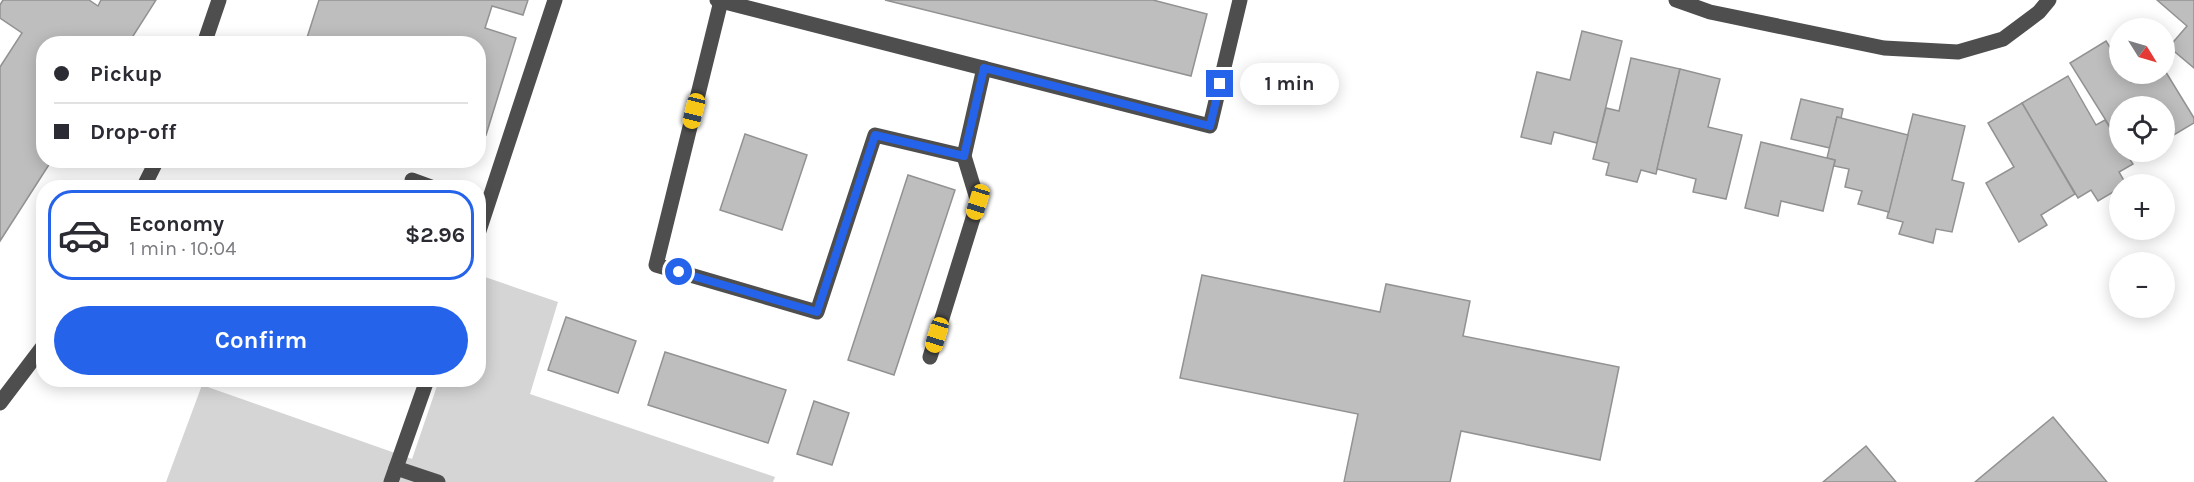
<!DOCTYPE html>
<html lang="en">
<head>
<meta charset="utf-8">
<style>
  :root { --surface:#fff; --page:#f7f7f7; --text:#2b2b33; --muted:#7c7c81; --line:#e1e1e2; --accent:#2563eb }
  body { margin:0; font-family:Karla,sans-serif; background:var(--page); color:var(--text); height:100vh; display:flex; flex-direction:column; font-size:22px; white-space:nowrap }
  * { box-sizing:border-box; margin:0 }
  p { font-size:20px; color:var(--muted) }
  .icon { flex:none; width:33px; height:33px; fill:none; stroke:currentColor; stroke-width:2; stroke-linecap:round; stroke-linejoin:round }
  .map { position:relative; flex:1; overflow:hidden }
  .panel { position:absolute; left:36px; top:180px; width:450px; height:207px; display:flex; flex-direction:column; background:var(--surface); border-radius:24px; box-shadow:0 3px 15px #0003 }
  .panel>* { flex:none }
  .hud { position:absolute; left:36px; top:36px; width:450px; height:132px; border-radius:24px; box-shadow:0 3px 15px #0003; display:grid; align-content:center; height:132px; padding:0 18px; background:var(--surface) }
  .needle { width:39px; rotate:127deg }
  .buttons { position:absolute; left:2109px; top:18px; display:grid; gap:12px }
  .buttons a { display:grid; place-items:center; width:66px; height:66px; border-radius:50%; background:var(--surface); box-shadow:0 3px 15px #0003; font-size:30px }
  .end { position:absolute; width:27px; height:27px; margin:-14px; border:8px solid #2563eb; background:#fff; box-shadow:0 0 0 3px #fff }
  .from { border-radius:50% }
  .bubble { position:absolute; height:42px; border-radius:21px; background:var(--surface); box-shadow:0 3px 15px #0003; font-size:20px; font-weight:700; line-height:42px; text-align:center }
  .car { position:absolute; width:18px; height:36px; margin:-18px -9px; border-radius:8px; box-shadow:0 0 4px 2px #0007; background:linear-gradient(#f5c518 24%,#345 0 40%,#f5c518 0 76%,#345 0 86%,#f5c518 0) }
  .hud b { display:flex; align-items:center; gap:21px; height:57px; font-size:22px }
  .hud b+b { border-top:2px solid var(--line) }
  .hud i { width:15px; height:15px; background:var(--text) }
  ul { padding:10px 0 0; list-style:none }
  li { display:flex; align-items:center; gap:18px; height:90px; margin:0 12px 9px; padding:0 6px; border:3px solid transparent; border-radius:24px }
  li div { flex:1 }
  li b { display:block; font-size:22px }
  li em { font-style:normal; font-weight:700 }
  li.on { border-color:var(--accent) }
  li>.icon { width:54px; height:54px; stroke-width:1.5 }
  .cta { display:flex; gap:12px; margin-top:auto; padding:12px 18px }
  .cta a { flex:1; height:69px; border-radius:36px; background:var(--accent); color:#fff; font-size:24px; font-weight:700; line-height:69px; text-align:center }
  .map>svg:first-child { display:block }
  .green { fill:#d5d5d5 }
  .building { fill:#bebebe; stroke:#929292; stroke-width:1.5 }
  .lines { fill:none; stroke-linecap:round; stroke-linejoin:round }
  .minor { stroke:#4e4e4e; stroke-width:15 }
  .route { stroke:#2563eb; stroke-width:8 }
</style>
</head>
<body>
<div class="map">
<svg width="2194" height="482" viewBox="0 0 2194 482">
  <rect width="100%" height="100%" fill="#fff"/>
  <polygon class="green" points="479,275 558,302 530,394 775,477 773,482 166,482 202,385 412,459 439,380 478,380"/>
  <g class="building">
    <polygon points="3,0 89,0 98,6 101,0 156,0 128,44 44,44 44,160 52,160 0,241 0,67 22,33 0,18 0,5"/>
    <polygon points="319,0 528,0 523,15 492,6 485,28 516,38 486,135 478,133 478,44 305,44"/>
    <polygon points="885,0 1153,0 1207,14 1191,76"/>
    <polygon points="2157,0 2194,0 2194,68 2169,47 2187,26"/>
    <polygon points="1582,31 1622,41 1597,143 1554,132 1551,144 1521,137 1537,72 1570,80"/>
    <polygon points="2106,41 2120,63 2120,74 2126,74 2131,82 2145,74 2164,74 2164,69 2194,118 2194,123 2167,139 2164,135 2164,106 2120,106 2120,143 2070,63"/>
    <polygon points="1631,58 1680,69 1656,174 1641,170 1637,182 1606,175 1609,163 1593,159 1606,108 1619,111"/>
    <polygon points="1680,69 1720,79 1708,127 1742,135 1726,199 1693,192 1696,179 1657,169"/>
    <polygon points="2068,76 2096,125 2105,120 2120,143 2120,152 2125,152 2133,164 2119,172 2126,184 2120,184 2120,188 2098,201 2091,190 2078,198 2022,103"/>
    <polygon points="1801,99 1843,109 1841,118 1837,117 1830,148 1791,139"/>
    <polygon points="2022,103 2075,194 2041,215 2047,225 2019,242 1986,183 2014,167 1988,123"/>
    <polygon points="1913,114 1965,126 1952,180 1964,183 1952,232 1936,229 1933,243 1899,234 1903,222 1887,218"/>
    <polygon points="1837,117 1908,135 1889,212 1858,204 1862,191 1845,187 1849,169 1834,166 1835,160 1827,158"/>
    <polygon points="745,134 807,155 782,230 720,210"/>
    <polygon points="1761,142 1835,160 1823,211 1781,201 1778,216 1745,208"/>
    <polygon points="908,175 955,190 894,375 848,360"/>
    <polygon points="1202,275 1380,312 1386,284 1470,301 1463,336 1619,367 1600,460 1461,431 1450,482 1344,482 1358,414 1180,378"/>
    <polygon points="566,317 636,341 618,393 548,370"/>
    <polygon points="665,352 786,390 768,443 648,405"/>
    <polygon points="814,401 849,413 832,465 797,454"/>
    <polygon points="2053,417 2107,482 1975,482"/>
    <polygon points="1866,446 1896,482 1823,482"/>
  </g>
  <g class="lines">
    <g class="minor">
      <polyline points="717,0 1210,126 1240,0"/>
      <polyline points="1676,0 1710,12 1884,48 1958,52 2003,39 2039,12 2049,0"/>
      <polyline points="721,1 656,265 817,312 875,135 964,156"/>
      <polyline points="204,44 219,0"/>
      <polyline points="412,180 434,188"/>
      <polyline points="143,188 157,160"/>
      <polyline points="478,234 555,0"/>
      <polyline points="930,357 978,202 964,156 984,68"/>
      <polyline points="0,403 44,345"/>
      <polyline points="396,468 438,482"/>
      <polyline points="391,482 427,380"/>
    </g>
  </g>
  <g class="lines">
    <polyline class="route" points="679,272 817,312 875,135 964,156 984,68 1210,126 1220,84"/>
  </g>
</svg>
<div class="buttons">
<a><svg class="needle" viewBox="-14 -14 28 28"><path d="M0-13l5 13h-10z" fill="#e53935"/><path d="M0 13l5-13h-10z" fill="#7c7c81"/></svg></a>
<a><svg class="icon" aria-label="locate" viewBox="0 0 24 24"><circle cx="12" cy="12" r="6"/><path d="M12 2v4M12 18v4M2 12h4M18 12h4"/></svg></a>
<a>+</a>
<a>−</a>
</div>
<i class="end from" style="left:679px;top:272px"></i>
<i class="end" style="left:1220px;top:84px"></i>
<div class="bubble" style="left:1240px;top:63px;width:99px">1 min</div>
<i class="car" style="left:694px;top:111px;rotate:194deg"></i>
<i class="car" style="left:978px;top:202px;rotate:197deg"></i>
<i class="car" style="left:937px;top:335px;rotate:197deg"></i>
<div class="hud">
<b><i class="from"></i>Pickup</b>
<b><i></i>Drop-off</b>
</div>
<section class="panel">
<ul>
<li class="on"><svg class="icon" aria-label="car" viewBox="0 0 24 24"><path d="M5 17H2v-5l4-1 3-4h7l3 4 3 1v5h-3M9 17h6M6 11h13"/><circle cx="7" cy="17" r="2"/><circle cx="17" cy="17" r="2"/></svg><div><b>Economy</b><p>1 min · 10:04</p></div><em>$2.96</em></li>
</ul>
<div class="cta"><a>Confirm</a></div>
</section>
</div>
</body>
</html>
